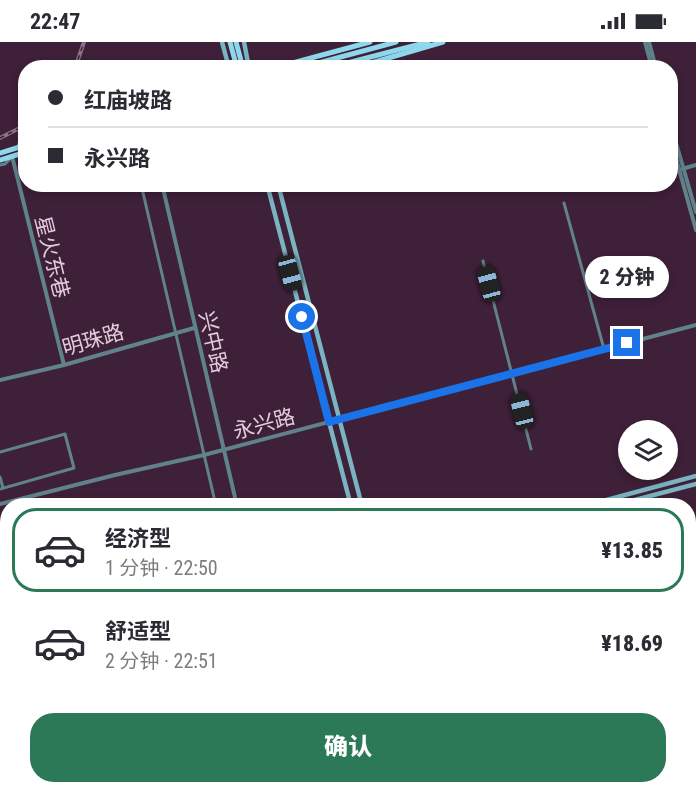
<!DOCTYPE html>
<html lang="zh">
<head>
<meta charset="utf-8">
<style>
  :root { --surface:#fff; --page:#f7f7f7; --text:#2b2b33; --muted:#7c7c81; --line:#e1e1e2; --accent:#2c7957 }
  body { margin:0; font-family:"Roboto Condensed","Noto Sans SC",sans-serif; background:var(--page); color:var(--text); height:100vh; display:flex; flex-direction:column; font-size:22px; white-space:nowrap }
  * { box-sizing:border-box; margin:0 }
  p { font-size:20px; color:var(--muted) }
  .icon { flex:none; width:33px; height:33px; fill:none; stroke:currentColor; stroke-width:2; stroke-linecap:round; stroke-linejoin:round }
  .map { position:relative; flex:1; overflow:hidden }
  .drawer { position:absolute; left:0px; top:456px; width:696px; height:296px; display:flex; flex-direction:column; background:var(--surface); border-radius:24px 24px 0 0; box-shadow:0 3px 9px #0003 }
  .drawer>* { flex:none }
  .guide { position:absolute; left:18px; top:18px; width:660px; height:132px; border-radius:24px; box-shadow:0 3px 9px #0003; display:grid; align-content:center; height:132px; padding:0 30px; background:var(--surface) }
  .tools { position:absolute; left:618px; top:378px; display:grid; gap:12px }
  .tools a { display:grid; place-items:center; width:60px; height:60px; border-radius:50%; background:var(--surface); box-shadow:0 3px 9px #0003; font-size:30px }
  .end { position:absolute; width:27px; height:27px; margin:-14px; border:8px solid #1a73e8; background:#fff; box-shadow:0 0 0 3px #fff }
  .from { border-radius:50% }
  .bubble { position:absolute; height:42px; border-radius:21px; background:var(--surface); box-shadow:0 3px 9px #0003; font-size:20px; font-weight:800; line-height:42px; text-align:center }
  .car { position:absolute; width:18px; height:36px; margin:-18px -9px; border-radius:8px; box-shadow:0 0 4px 2px #0007; background:linear-gradient(#222 24%,#8ab4d8 0 40%,#222 0 76%,#8ab4d8 0 86%,#222 0) }
  .guide b { display:flex; align-items:center; gap:21px; height:57px; font-size:22px }
  .guide b+b { border-top:2px solid var(--line) }
  .guide i { width:15px; height:15px; background:var(--text) }
  ul { padding:10px 0 0; list-style:none }
  li { display:flex; align-items:center; gap:18px; height:84px; margin:0 12px 9px; padding:0 18px; border:3px solid transparent; border-radius:24px }
  li div { flex:1 }
  li b { display:block; font-size:22px }
  li em { font-style:normal; font-weight:800 }
  li.current { border-color:var(--accent) }
  li>.icon { width:54px; height:54px; stroke-width:1.5 }
  .cta { display:flex; gap:12px; margin-top:auto; padding:12px 30px }
  .cta a { flex:1; height:69px; border-radius:24px; background:var(--accent); color:#fff; font-size:24px; font-weight:800; line-height:69px; text-align:center }
  .status { display:flex; justify-content:space-between; align-items:center; height:42px; padding:0 30px; background:var(--surface); direction:ltr }
  .status svg { height:16px; fill:currentColor }
  .map>svg:first-child { display:block }
  .lines { fill:none; stroke-linecap:round; stroke-linejoin:round }
  .minor { stroke:#60828b; stroke-width:3 }
  .tertiary { stroke:#60828b; stroke-width:4 }
  .secondary { stroke:#7ab3c1; stroke-width:4.5 }
  .primary { stroke:#8fd8eb; stroke-width:5 }
  .rail-casing { stroke:#8d7387; stroke-width:4 }
  .rail { stroke:#3e2038; stroke-width:1.5; stroke-dasharray:4.5; stroke-linecap:butt }
  .route { stroke:#1a73e8; stroke-width:8 }
  .labels { text-anchor:middle; stroke-width:4.5; stroke-linejoin:round; paint-order:stroke }
  .street-label { font-size:21px; fill:#e1cddc; stroke:#3e2038 }
</style>
</head>
<body>
<div class="status"><b>22:47</b><svg viewBox="0 0 49 12"><path d="M0 12V9h3v3zM5 12V6h3v6zM10 12V3h3v9zM15 12V0h3v12zM26 1h20v11H26zM47 4h2v5h-2z"/></svg></div>
<div class="map">
<svg width="696" height="751" viewBox="0 0 696 751">
  <rect width="100%" height="100%" fill="#3e2038"/>
  <g class="lines">
    <g class="minor">
      <polyline points="18,104 20,100 26,98"/>
      <polyline points="0,123 5,122 11,116"/>
      <polyline points="141,142 216,464"/>
      <polyline points="564,161 604,307"/>
      <polyline points="483,219 531,407"/>
      <polyline points="0,410 65,392 74,426 0,447"/>
      <polyline points="0,435 3,446"/>
      <polyline points="643,456 646,464"/>
      <polyline points="0,554 8,552"/>
      <polyline points="688,593 696,613"/>
      <polyline points="158,744 160,750 183,744"/>
    </g>
    <g class="tertiary">
      <polyline points="645,0 652,26"/>
      <polyline points="649,0 656,26"/>
      <polyline points="670,80 696,170"/>
      <polyline points="670,95 696,188"/>
      <polyline points="12,114 64,323"/>
      <polyline points="682,127 696,123"/>
      <polyline points="162,142 237,464"/>
      <polyline points="0,338 64,323 194,286"/>
      <polyline points="0,462 115,433 204,413 696,283"/>
      <polyline points="688,683 696,681"/>
      <polyline points="312,744 313,751"/>
      <polyline points="640,744 642,751"/>
    </g>
    <g class="secondary">
      <polyline points="222,0 229,26"/>
      <polyline points="244,0 249,26"/>
      <polyline points="267,142 351,464"/>
      <polyline points="278,142 362,464"/>
      <polyline points="584,464 696,434"/>
      <polyline points="612,464 696,442"/>
      <polyline points="0,643 8,671"/>
      <polyline points="0,661 8,690"/>
      <polyline points="0,703 8,702"/>
      <polyline points="0,711 8,709"/>
      <polyline points="22,744 23,751"/>
      <polyline points="26,744 28,751"/>
      <polyline points="426,744 428,751"/>
      <polyline points="438,744 440,751"/>
    </g>
    <g class="primary">
      <polyline points="230,0 237,26"/>
      <polyline points="236,0 243,26"/>
      <polyline points="274,26 370,0"/>
      <polyline points="300,26 396,0"/>
      <polyline points="328,26 428,0"/>
      <polyline points="354,26 443,0"/>
      <polyline points="0,111 26,103"/>
      <polyline points="0,118 26,110"/>
    </g>
    <defs>
      <g id="rail">
        <polyline points="75,26 84,0"/>
        <polyline points="0,96 26,83"/>
      </g>
    </defs>
    <use href="#rail" class="rail-casing"/>
    <use href="#rail" class="rail"/>
  </g>
  <g class="lines">
    <polyline class="route" points="302,275 329,380 627,301"/>
  </g>
  <g class="labels">
    <g class="street-label">
      <text transform="translate(52 215) rotate(76)" y="7">星火东巷</text>
      <text transform="translate(93 298) rotate(-16)" y="7">明珠路</text>
      <text transform="translate(213 300) rotate(77)" y="7">兴中路</text>
      <text transform="translate(264 382) rotate(-15)" y="7">永兴路</text>
    </g>
  </g>
</svg>
<div class="tools">
<a><svg class="icon" aria-label="layers" viewBox="0 0 24 24"><path d="M12 4l9 5-9 5-9-5zM3 14l9 5 9-5"/></svg></a>
</div>
<i class="end from" style="left:302px;top:275px"></i>
<i class="end" style="left:627px;top:301px"></i>
<div class="bubble" style="left:585px;top:214px;width:84px">2 分钟</div>
<i class="car" style="left:290px;top:231px;rotate:165deg"></i>
<i class="car" style="left:489px;top:242px;rotate:345deg"></i>
<i class="car" style="left:522px;top:369px;rotate:346deg"></i>
<div class="guide">
<b><i class="from"></i>红庙坡路</b>
<b><i></i>永兴路</b>
</div>
<section class="drawer">
<ul>
<li class="current"><svg class="icon" aria-label="car" viewBox="0 0 24 24"><path d="M5 17H2v-5l4-1 3-4h7l3 4 3 1v5h-3M9 17h6M6 11h13"/><circle cx="7" cy="17" r="2"/><circle cx="17" cy="17" r="2"/></svg><div><b>经济型</b><p>1 分钟 · 22:50</p></div><em>¥13.85</em></li>
<li><svg class="icon" aria-label="car" viewBox="0 0 24 24"><path d="M5 17H2v-5l4-1 3-4h7l3 4 3 1v5h-3M9 17h6M6 11h13"/><circle cx="7" cy="17" r="2"/><circle cx="17" cy="17" r="2"/></svg><div><b>舒适型</b><p>2 分钟 · 22:51</p></div><em>¥18.69</em></li>
</ul>
<div class="cta"><a>确认</a></div>
</section>
</div>
</body>
</html>
